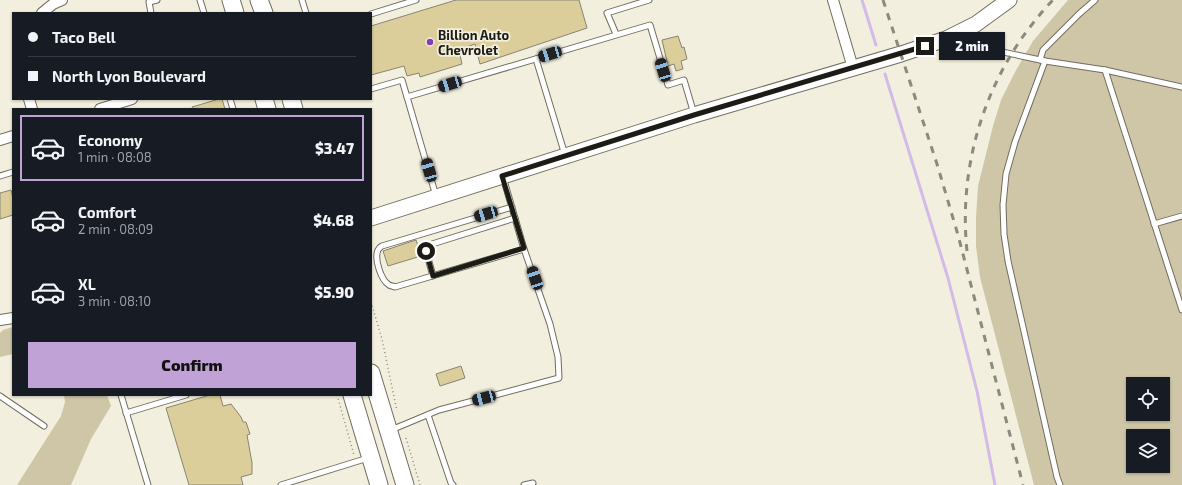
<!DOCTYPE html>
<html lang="en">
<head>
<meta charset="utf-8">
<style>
  :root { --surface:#171b24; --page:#242831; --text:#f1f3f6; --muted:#9ea1a6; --line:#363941; --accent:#c0a2d7 }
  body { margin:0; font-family:"Exo 2",sans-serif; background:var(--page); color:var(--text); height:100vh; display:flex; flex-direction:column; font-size:15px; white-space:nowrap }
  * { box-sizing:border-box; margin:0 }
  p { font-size:13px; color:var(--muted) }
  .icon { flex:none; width:22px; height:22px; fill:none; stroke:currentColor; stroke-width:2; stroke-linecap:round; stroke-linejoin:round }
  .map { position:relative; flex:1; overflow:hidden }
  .details { position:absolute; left:12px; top:108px; width:360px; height:288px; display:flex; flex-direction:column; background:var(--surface); border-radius:0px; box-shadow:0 1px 3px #0004 }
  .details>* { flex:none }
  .top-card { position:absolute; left:12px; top:12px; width:360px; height:88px; border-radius:0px; box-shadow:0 1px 3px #0004; display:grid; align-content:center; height:88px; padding:0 16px; background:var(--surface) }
  .controls { position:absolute; left:1126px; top:377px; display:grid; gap:8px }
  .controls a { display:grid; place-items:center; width:44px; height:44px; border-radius:0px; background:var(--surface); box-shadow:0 1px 3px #0004; font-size:20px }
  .end { position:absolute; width:18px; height:18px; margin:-9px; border:5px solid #1d1b15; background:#fff; box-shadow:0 0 0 2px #fff }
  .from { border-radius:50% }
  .bubble { position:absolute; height:28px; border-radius:0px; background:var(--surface); box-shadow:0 1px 3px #0004; font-size:13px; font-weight:800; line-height:28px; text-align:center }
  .car { position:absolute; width:12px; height:24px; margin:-12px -6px; border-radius:5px; box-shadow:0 0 3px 1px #0007; background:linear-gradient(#222 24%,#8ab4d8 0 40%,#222 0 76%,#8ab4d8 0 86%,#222 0) }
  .top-card b { display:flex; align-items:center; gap:14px; height:38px; font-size:15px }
  .top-card b+b { border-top:1px solid var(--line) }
  .top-card i { width:10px; height:10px; background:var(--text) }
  ul { padding:7px 0 0; list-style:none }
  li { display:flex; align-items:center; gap:12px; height:66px; margin:0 8px 6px; padding:0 8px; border:2px solid transparent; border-radius:0px }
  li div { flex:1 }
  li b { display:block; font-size:15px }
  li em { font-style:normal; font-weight:800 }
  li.active { border-color:var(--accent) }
  li>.icon { width:36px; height:36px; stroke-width:1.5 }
  .button { display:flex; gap:8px; margin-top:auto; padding:8px 16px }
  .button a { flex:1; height:46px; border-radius:0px; background:var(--accent); color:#111; font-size:16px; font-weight:800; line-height:46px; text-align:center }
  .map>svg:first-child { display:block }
  .green { fill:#cec6a7; fill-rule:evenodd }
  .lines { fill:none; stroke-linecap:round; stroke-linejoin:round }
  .stream { stroke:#d4bae8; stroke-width:3 }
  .building { fill:#dbce9b; stroke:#888475 }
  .lane-casing { stroke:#716d5f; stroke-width:7 }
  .street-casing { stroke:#716d5f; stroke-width:12 }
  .secondary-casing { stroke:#716d5f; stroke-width:17 }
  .primary-casing { stroke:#716d5f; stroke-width:19 }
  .path { stroke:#8e8b7f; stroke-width:1.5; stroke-dasharray:1 3; stroke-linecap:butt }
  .lane { stroke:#fff; stroke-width:5 }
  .street { stroke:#fff; stroke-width:10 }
  .secondary { stroke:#fff; stroke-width:15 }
  .primary { stroke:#fff; stroke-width:17 }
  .rail { stroke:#8c897d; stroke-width:3; stroke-dasharray:7 7; stroke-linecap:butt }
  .route { stroke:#1d1b15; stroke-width:5 }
  .poi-dot { fill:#853eb1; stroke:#f3efde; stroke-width:1.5 }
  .labels { text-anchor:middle; stroke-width:3.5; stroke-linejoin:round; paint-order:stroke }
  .poi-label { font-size:13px; font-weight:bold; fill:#1d1b15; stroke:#f3efde; text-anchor:start }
</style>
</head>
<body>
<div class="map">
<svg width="1182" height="485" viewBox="0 0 1182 485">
  <rect width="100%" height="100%" fill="#f3efde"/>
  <g class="green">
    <path d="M1068,0H1182V485H1034L980,277L976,246V218L978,186L993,126L1001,100L1015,72L1033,41ZM1133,384H1163V414H1133ZM1133,436H1163V466H1133Z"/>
    <polygon points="13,327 13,354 0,357 0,333 3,330"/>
    <polygon points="64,395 107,395 111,406 91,439 71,485 17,485 61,416 65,402"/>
  </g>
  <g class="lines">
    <g class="stream">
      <polyline points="862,0 876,45"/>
      <polyline points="885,74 948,278 977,391 995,485"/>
    </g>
  </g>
  <g class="building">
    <polygon points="456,0 579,0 587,28 480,64 475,44 459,50 462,64 420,77 419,73 407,76 404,66 371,75 371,26"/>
    <polygon points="678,36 682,48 684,47 687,59 681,61 683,69 676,71 674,64 668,66 662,40"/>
    <polygon points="219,99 222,99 225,109 193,109 192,107"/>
    <polygon points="11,190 13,198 13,215 0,219 0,193"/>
    <polygon points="416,240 421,256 388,266 383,251"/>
    <polygon points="461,366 465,378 440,386 436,374"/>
    <polygon points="210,395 220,395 223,406 231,404 241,417 243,422 246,422 250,434 247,435 252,463 252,474 241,477 243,485 189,485 166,408"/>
  </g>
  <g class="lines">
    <defs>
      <g id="lane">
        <polyline points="200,0 204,13"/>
        <polyline points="302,0 306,13"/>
        <polyline points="151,13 149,2 157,0"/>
        <polyline points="371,14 416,0"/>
        <polyline points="616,34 607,13 649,0"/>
        <polyline points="951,41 1045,61 1015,142 1006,174 1003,205 1004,234 1008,261 1057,477 1060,485"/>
        <polyline points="536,59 565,155"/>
        <polyline points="1040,60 1043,50 1079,14 1095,0"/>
        <polyline points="1045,61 1105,70 1182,87"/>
        <polyline points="1105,70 1182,310"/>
        <polyline points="371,89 402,80 407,97 650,25 668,85 684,80 694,114"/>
        <polyline points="407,97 436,196"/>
        <polyline points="230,99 233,109"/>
        <polyline points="0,176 13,172"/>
        <path d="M503,177L524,249L395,287C393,286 391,286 389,285C381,280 374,259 378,250C379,248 380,247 382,246L512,207"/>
        <polyline points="1154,224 1182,216"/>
        <polyline points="433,276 426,251 426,248 429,245 515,218"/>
        <polyline points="121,395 148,485"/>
        <polyline points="0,396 44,426"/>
        <polyline points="126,413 186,395"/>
        <polyline points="428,415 451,483 453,485"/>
        <polyline points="391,430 439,410 559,378 558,357 550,324 524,249"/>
        <polyline points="281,485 368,458"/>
        <polyline points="524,485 533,483"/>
      </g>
      <g id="street">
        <polyline points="833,0 853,68"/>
        <polyline points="42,13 53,4 62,0"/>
        <polyline points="29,99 32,109"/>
        <polyline points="100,109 132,99"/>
        <polyline points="0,140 13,136"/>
        <polyline points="0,320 13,318"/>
      </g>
      <polyline id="secondary" points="371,218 694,115 901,54 946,39 976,24 1009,0"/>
      <g id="primary">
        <polyline points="231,0 235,13"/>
        <polyline points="259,0 264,13"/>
        <polyline points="264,99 267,109"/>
        <polyline points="291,99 294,109"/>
        <polyline points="371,373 405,485"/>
        <polyline points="352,395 379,485"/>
      </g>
    </defs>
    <use href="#lane" class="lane-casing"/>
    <use href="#street" class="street-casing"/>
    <use href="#secondary" class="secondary-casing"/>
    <use href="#primary" class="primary-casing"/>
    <g class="path">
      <polyline points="371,302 382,339 397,411"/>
      <polyline points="337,395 354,455"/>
      <polyline points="406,438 420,485"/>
    </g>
    <use href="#lane" class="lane"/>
    <use href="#street" class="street"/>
    <use href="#secondary" class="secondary"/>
    <use href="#primary" class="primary"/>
    <g class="rail">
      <polyline points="883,0 937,164 958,235 1023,485"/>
      <path d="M967,251C959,174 980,97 1024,35C1033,23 1043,10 1053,0"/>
    </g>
  </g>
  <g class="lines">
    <polyline class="route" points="426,251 433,276 524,248 502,176 694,115 925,46"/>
  </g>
  <circle class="poi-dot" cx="430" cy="42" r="4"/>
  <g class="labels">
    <g class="poi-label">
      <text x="438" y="40">Billion Auto<tspan x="438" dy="15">Chevrolet</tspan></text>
    </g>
  </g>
</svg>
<div class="controls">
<a><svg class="icon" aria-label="locate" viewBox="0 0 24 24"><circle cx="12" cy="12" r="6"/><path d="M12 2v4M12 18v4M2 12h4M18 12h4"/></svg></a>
<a><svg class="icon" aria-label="layers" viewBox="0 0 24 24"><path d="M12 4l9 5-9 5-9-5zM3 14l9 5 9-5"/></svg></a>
</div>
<i class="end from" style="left:426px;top:251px"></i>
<i class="end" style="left:925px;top:46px"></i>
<div class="bubble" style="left:939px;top:32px;width:66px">2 min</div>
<i class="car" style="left:550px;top:54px;rotate:253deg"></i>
<i class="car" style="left:663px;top:70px;rotate:343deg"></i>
<i class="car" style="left:450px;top:84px;rotate:253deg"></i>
<i class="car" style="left:429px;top:170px;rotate:344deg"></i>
<i class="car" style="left:486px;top:214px;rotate:254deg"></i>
<i class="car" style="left:535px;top:278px;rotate:341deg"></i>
<i class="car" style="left:484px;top:398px;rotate:255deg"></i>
<div class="top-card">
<b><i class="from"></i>Taco Bell</b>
<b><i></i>North Lyon Boulevard</b>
</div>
<section class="details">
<ul>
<li class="active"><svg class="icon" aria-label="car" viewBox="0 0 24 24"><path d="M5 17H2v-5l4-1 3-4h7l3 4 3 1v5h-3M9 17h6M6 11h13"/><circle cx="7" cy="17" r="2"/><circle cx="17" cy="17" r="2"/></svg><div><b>Economy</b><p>1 min · 08:08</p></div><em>$3.47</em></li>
<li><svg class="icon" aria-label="car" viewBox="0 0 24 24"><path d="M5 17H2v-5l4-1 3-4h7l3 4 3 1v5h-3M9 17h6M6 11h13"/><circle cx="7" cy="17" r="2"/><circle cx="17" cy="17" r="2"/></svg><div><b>Comfort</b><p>2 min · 08:09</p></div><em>$4.68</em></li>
<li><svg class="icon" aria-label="car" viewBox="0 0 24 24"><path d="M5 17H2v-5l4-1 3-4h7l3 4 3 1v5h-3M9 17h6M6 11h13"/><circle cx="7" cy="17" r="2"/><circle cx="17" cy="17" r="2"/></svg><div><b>XL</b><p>3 min · 08:10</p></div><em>$5.90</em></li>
</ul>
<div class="button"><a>Confirm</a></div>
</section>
</div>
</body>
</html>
